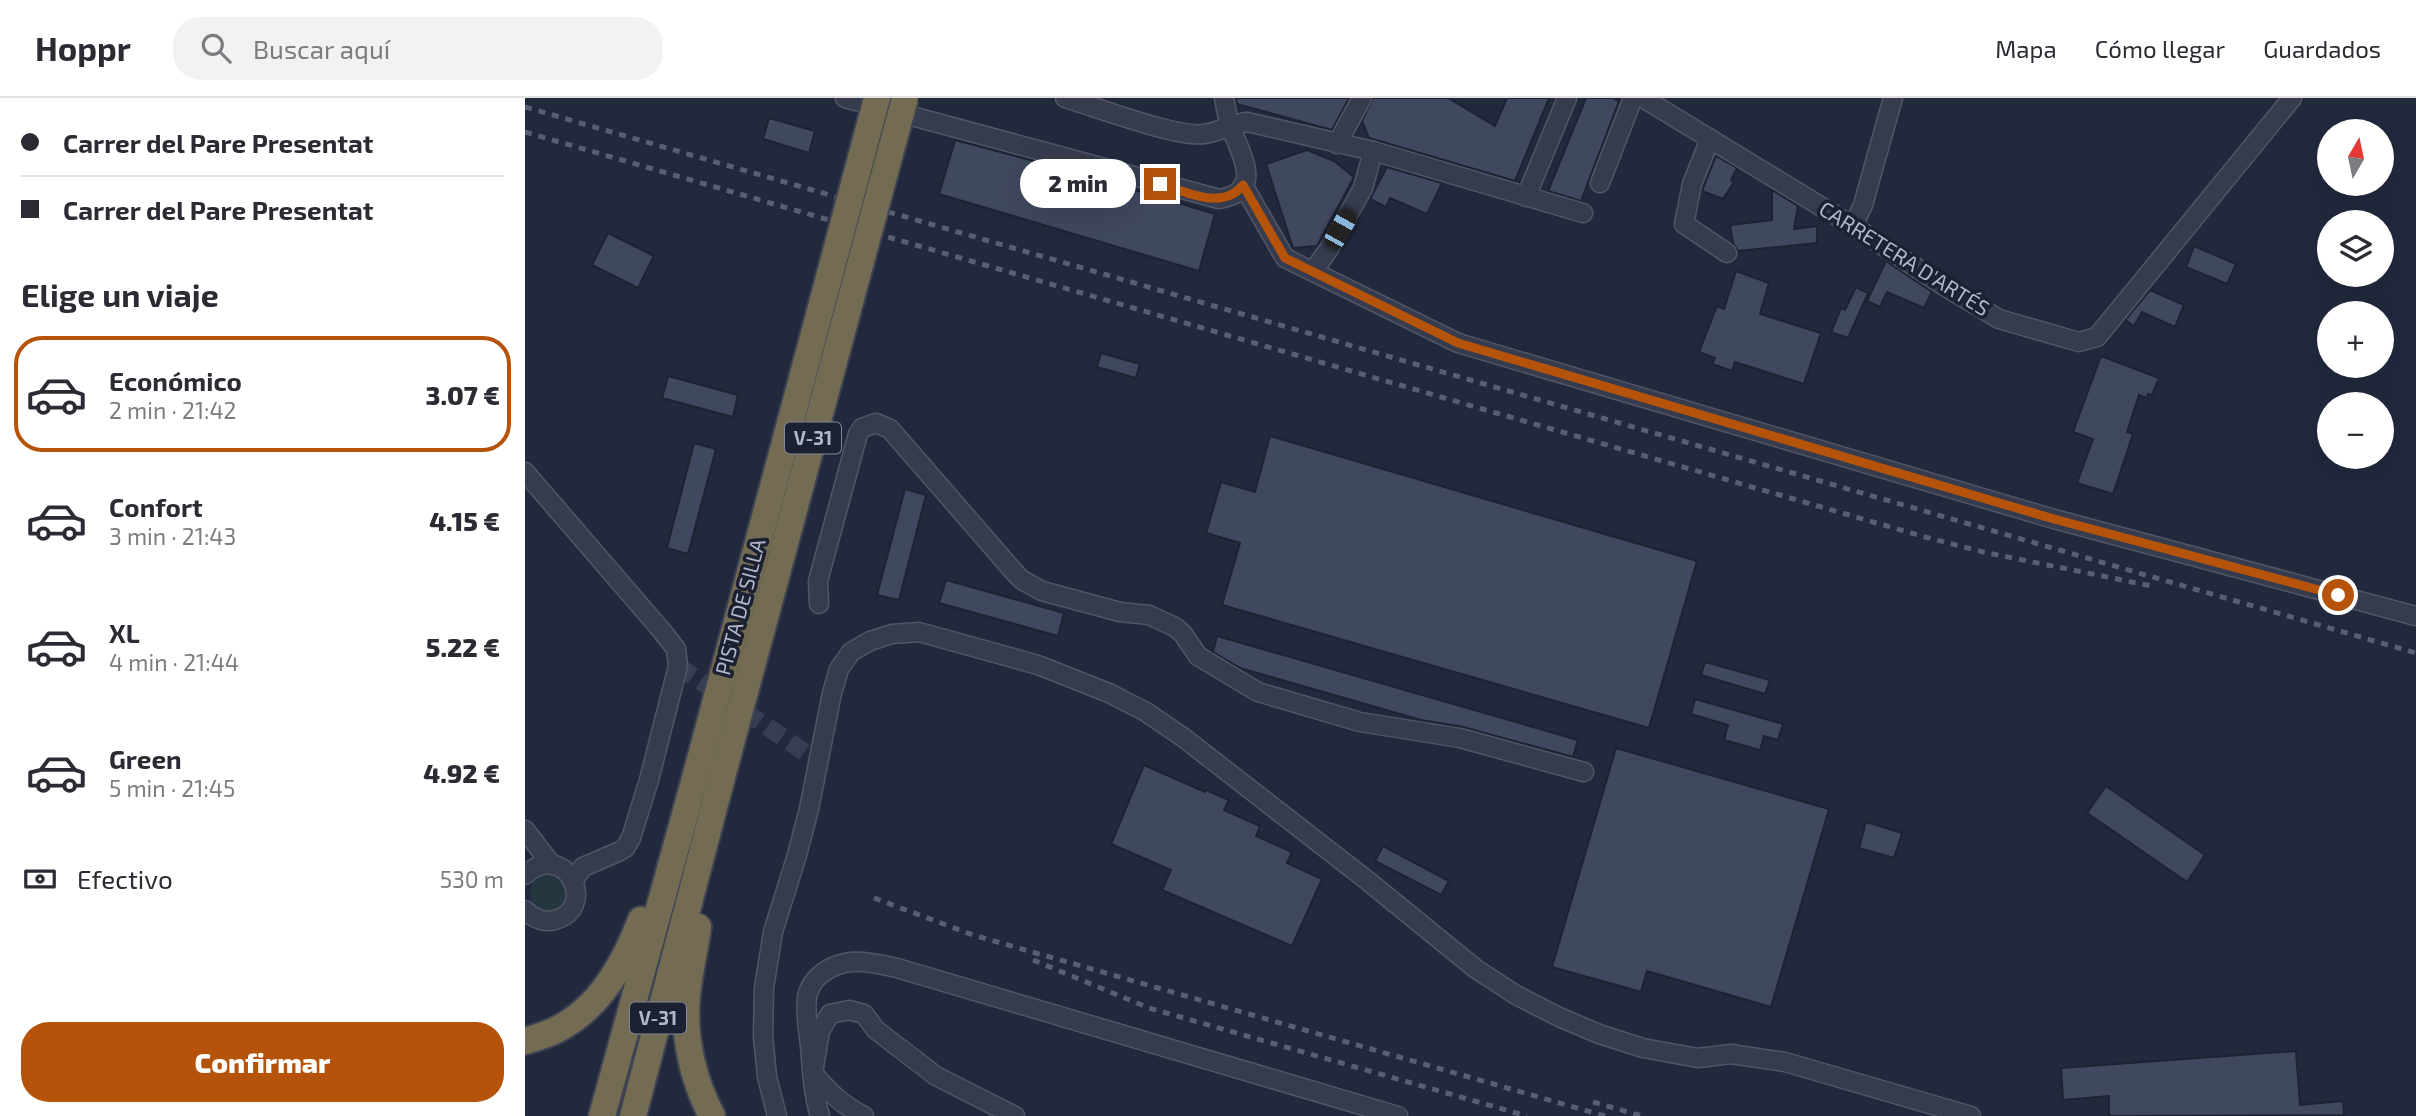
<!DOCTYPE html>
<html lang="es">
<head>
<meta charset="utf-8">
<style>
  :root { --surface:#fff; --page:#f2f2f3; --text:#2b2b33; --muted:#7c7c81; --line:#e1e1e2; --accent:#b45309 }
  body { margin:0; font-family:"Exo 2",sans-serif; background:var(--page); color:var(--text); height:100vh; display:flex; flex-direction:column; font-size:26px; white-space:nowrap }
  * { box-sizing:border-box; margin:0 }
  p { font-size:23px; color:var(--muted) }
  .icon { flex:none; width:38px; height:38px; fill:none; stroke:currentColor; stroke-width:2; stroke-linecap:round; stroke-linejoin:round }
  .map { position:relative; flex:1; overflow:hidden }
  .drawer { display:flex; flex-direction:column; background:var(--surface); width:525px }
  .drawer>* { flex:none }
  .banner { display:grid; align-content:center; height:154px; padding:0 21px; background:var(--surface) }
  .needle { width:46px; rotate:9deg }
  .controls { position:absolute; left:1792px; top:21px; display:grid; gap:14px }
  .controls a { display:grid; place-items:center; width:77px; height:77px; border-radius:50%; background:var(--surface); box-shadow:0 7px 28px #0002; font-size:35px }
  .end { position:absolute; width:32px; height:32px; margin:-16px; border:9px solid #b45309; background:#fff; box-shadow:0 0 0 4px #fff }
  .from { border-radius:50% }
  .bubble { position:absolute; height:49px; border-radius:24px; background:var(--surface); box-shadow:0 7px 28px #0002; font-size:23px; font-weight:800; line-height:49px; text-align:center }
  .car { position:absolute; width:21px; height:42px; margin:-21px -10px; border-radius:9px; box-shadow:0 0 5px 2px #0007; background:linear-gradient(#222 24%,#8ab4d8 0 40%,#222 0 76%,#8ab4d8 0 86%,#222 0) }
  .banner b { display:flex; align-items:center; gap:24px; height:66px; font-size:26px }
  .banner b+b { border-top:2px solid var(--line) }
  .banner i { width:18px; height:18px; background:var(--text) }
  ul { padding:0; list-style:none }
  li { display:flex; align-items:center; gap:21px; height:116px; margin:0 14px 10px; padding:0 7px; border:4px solid transparent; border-radius:28px }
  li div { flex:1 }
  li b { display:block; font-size:26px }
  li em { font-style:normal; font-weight:800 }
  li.selected { border-color:var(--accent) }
  li>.icon { width:63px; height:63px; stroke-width:1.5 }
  h2 { padding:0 21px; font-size:32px; line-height:84px }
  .pay { display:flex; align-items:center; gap:18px; height:77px; padding:0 21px; font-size:26px }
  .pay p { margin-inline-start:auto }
  .button { display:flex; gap:14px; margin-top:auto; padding:14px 21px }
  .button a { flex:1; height:80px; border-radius:28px; background:var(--accent); color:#fff; font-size:28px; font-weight:800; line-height:80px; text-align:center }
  header { display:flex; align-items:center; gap:42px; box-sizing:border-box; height:98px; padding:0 35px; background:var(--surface); border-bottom:2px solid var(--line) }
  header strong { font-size:33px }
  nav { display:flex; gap:38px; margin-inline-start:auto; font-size:24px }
  .search { width:490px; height:63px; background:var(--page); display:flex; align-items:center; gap:18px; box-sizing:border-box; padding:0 24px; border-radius:28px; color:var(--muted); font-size:26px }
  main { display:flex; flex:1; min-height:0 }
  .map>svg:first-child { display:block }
  .green { fill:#24373e }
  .building { fill:#40485f; stroke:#1d2333; stroke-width:2 }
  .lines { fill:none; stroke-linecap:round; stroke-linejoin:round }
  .minor-tunnel { stroke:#373e52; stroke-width:18; stroke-dasharray:18 9; stroke-linecap:butt }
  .minor-casing { stroke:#515667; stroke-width:21 }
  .highway-casing { stroke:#3e4354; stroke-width:30 }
  .minor { stroke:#363c4d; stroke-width:18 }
  .highway { stroke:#736b52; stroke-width:26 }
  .rail { stroke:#575f74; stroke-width:5; stroke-dasharray:7 7; stroke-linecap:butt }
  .highway-bridge-casing { stroke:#3e4354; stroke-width:30; stroke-linecap:butt }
  .highway-bridge { stroke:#736b52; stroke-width:26 }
  .route { stroke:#b45309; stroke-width:9 }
  .labels { text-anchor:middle; stroke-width:7; stroke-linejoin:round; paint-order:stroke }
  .shield { fill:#1b2131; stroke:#84899b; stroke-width:2 }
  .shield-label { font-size:19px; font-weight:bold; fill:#b1b6c8 }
  .street-label { font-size:21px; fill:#b1b6c8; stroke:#1b2131 }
</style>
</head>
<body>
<header>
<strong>Hoppr</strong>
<div class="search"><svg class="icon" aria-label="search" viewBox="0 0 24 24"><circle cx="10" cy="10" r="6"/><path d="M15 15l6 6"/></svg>Buscar aquí</div>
<nav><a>Mapa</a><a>Cómo llegar</a><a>Guardados</a></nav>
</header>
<main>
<section class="drawer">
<div class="banner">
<b><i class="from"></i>Carrer del Pare Presentat</b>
<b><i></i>Carrer del Pare Presentat</b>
</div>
<h2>Elige un viaje</h2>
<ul>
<li class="selected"><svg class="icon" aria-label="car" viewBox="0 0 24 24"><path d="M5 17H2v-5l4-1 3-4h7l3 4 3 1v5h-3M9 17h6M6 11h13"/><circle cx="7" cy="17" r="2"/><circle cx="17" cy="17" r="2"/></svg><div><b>Económico</b><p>2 min · 21:42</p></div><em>3.07 €</em></li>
<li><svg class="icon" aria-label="car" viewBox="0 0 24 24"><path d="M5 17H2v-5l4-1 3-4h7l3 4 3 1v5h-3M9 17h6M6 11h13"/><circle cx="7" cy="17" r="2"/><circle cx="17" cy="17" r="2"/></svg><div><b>Confort</b><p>3 min · 21:43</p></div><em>4.15 €</em></li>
<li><svg class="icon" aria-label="car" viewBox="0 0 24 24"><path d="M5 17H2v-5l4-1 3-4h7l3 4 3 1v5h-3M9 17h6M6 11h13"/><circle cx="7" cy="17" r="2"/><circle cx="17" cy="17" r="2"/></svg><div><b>XL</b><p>4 min · 21:44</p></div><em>5.22 €</em></li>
<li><svg class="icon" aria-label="car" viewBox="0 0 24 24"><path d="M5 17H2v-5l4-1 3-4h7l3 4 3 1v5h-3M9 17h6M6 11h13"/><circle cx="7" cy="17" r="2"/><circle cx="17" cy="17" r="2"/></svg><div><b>Green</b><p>5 min · 21:45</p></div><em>4.92 €</em></li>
</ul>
<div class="pay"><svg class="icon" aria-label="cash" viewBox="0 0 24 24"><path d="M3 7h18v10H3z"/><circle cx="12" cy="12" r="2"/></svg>Efectivo<p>530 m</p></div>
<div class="button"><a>Confirmar</a></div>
</section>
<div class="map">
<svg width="1891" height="1018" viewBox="0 0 1891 1018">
  <rect width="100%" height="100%" fill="#22293d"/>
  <circle class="green" cx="23" cy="795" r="18"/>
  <g class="building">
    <polygon points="711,0 824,0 807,32 712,6"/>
    <polygon points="848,0 923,0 970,28 982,0 1024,0 990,83 844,40 837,23"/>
    <polygon points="1061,0 1088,0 1094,3 1056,103 1023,93"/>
    <polygon points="244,20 290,33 284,55 238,41"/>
    <polygon points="430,42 539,71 690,116 674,173 414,96"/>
    <polygon points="782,52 809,63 829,79 792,148 768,150 741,66"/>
    <polygon points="1191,58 1212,70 1206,82 1209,84 1198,101 1177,93"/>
    <polygon points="862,69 917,85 902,116 865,100 861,109 845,101"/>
    <polygon points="1247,92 1273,108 1269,131 1292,128 1292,145 1213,153 1208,145 1205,127 1247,122"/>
    <polygon points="83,135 129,158 113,190 67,167"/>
    <polygon points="1669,148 1711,166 1702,186 1661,169"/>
    <polygon points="1361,163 1407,194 1399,210 1362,194 1355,209 1342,203"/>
    <polygon points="1211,173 1244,185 1235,216 1296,235 1279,286 1210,264 1207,273 1187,266 1190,260 1174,254 1192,208 1199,211"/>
    <polygon points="1331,189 1343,195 1323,240 1306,234 1316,210 1320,212"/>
    <polygon points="1625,192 1659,207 1650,229 1617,214 1609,228 1600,222"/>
    <polygon points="576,255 615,266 611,280 572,269"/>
    <polygon points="1576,258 1634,280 1627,297 1623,296 1622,300 1614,297 1602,334 1608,336 1588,396 1552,385 1568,341 1548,334"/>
    <polygon points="143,278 213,297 208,319 137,300"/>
    <polygon points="745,338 1172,463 1124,630 697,507 715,445 681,435 696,384 730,394"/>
    <polygon points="169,345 191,351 163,456 142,450"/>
    <polygon points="380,391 401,397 374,502 352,497"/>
    <polygon points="421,482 539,515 533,538 414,505"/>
    <polygon points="692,538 1053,642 1048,659 938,629 896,622 715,570 688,554"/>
    <polygon points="1180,564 1245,582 1240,596 1176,577"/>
    <polygon points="1170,601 1258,626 1253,642 1239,638 1235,652 1199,642 1203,627 1166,616"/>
    <polygon points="1091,650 1304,711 1246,909 1122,873 1116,894 1027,869"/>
    <polygon points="619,667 680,694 681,692 704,702 699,712 735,728 731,738 767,754 762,765 797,781 767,848 637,792 646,772 586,746"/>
    <polygon points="1581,688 1680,757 1662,784 1562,715"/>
    <polygon points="1341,724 1377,735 1369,760 1334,750"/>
    <polygon points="858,748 924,783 916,797 850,763"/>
    <polygon points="1771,953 1775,1007 1818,1003 1819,1017 1584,1018 1584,998 1538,1002 1536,970"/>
  </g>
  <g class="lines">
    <polyline class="minor-tunnel" points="153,568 294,664"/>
    <defs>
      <g id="minor">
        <path d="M320,0L694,101C742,93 714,54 705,27C702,18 701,9 699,0"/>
        <path d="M540,0C571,9 652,40 679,36C694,34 707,26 722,24L848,53L1058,115"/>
        <polyline points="1118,0 1328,128 1419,188 1474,221 1554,244 1572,239 1767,0"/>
        <polyline points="1185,41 1167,86 1159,126 1202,155"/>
        <polyline points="812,46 837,0"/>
        <polyline points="1075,85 1108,0"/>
        <polyline points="718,87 760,160 933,245 1529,421 1891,518"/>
        <polyline points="1001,99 1042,0"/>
        <polyline points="1328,128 1338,107 1368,0"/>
        <polyline points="788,173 804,151 838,90 848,53"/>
        <polyline points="0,374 137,533 151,551 153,568 124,682 106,740 100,750 93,754 58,769 48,783"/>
        <polyline points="294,506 293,483 333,336 337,330 351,325 365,331 491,476 497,482 517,493 595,514 624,517 650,529 658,536 673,558 733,594 835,624 935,640 1059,674"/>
        <polyline points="0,732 27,767"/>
        <path d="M0,777C39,740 75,809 30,822C18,825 8,820 0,812"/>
        <polyline points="252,1018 242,979 238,938 239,890 248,834 272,757 284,711 307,595 314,571 326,554 345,543 367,536 394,534 513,567 584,595 621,614 659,640 843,783 951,871 991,897 1034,919 1074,936 1118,950 1173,960 1206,956 1260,964 1446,1018"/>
        <path d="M295,1018C288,996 287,972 285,948C283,932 280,915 282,899C284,889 288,883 295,877C319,857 345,864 372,870L873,1018"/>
        <path d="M339,1018C317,1007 303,993 288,975L295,933L305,916L324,912L339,916L351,932L411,978L490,1018"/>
      </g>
      <g id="highway">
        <path d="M173,829C170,852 164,875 162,898C158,939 168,982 187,1018"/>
        <path d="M0,943C10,940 21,937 31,932C75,910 99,866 116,822"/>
        <polyline points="77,1018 172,673"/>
        <polyline points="108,1018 197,679"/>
      </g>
    </defs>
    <use href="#minor" class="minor-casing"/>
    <use href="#highway" class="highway-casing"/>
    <use href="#minor" class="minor"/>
    <use href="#highway" class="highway"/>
    <g class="rail">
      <polyline points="0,9 1891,555"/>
      <polyline points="0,34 1400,439 1458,454 1627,488"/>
      <polyline points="349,800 448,837 1080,1018"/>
      <polyline points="508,862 624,910 1002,1018"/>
      <polyline points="1068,1004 1117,1018"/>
    </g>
    <defs>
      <g id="highway-bridge">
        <polyline points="172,673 352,0"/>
        <polyline points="197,679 380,0"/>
      </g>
    </defs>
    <use href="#highway-bridge" class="highway-bridge-casing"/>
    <use href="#highway-bridge" class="highway-bridge"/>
  </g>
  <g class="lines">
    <path class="route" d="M635,86C661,94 698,113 718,87L760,160L933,245L1529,421L1813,497"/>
  </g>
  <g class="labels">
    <g class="shield">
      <rect x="260" y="324.5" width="56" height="31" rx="5"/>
      <rect x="105" y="904.5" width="56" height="31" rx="5"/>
    </g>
    <g class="shield-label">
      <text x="288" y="347">V-31</text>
      <text x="133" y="927">V-31</text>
    </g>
    <g class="street-label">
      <text transform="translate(1379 161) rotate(32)" y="7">CARRETERA D'ARTÉS</text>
      <text transform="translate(216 509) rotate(-75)" y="7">PISTA DE SILLA</text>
    </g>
  </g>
</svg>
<div class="controls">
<a><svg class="needle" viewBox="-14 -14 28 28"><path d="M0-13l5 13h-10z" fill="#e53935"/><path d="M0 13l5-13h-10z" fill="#7c7c81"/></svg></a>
<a><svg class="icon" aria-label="layers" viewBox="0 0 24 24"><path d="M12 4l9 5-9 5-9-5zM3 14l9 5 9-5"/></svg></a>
<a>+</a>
<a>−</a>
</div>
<i class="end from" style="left:1813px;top:497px"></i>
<i class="end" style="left:635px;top:86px"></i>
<div class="bubble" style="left:495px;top:61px;width:116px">2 min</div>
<i class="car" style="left:815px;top:131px;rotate:29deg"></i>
</div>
</main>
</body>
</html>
